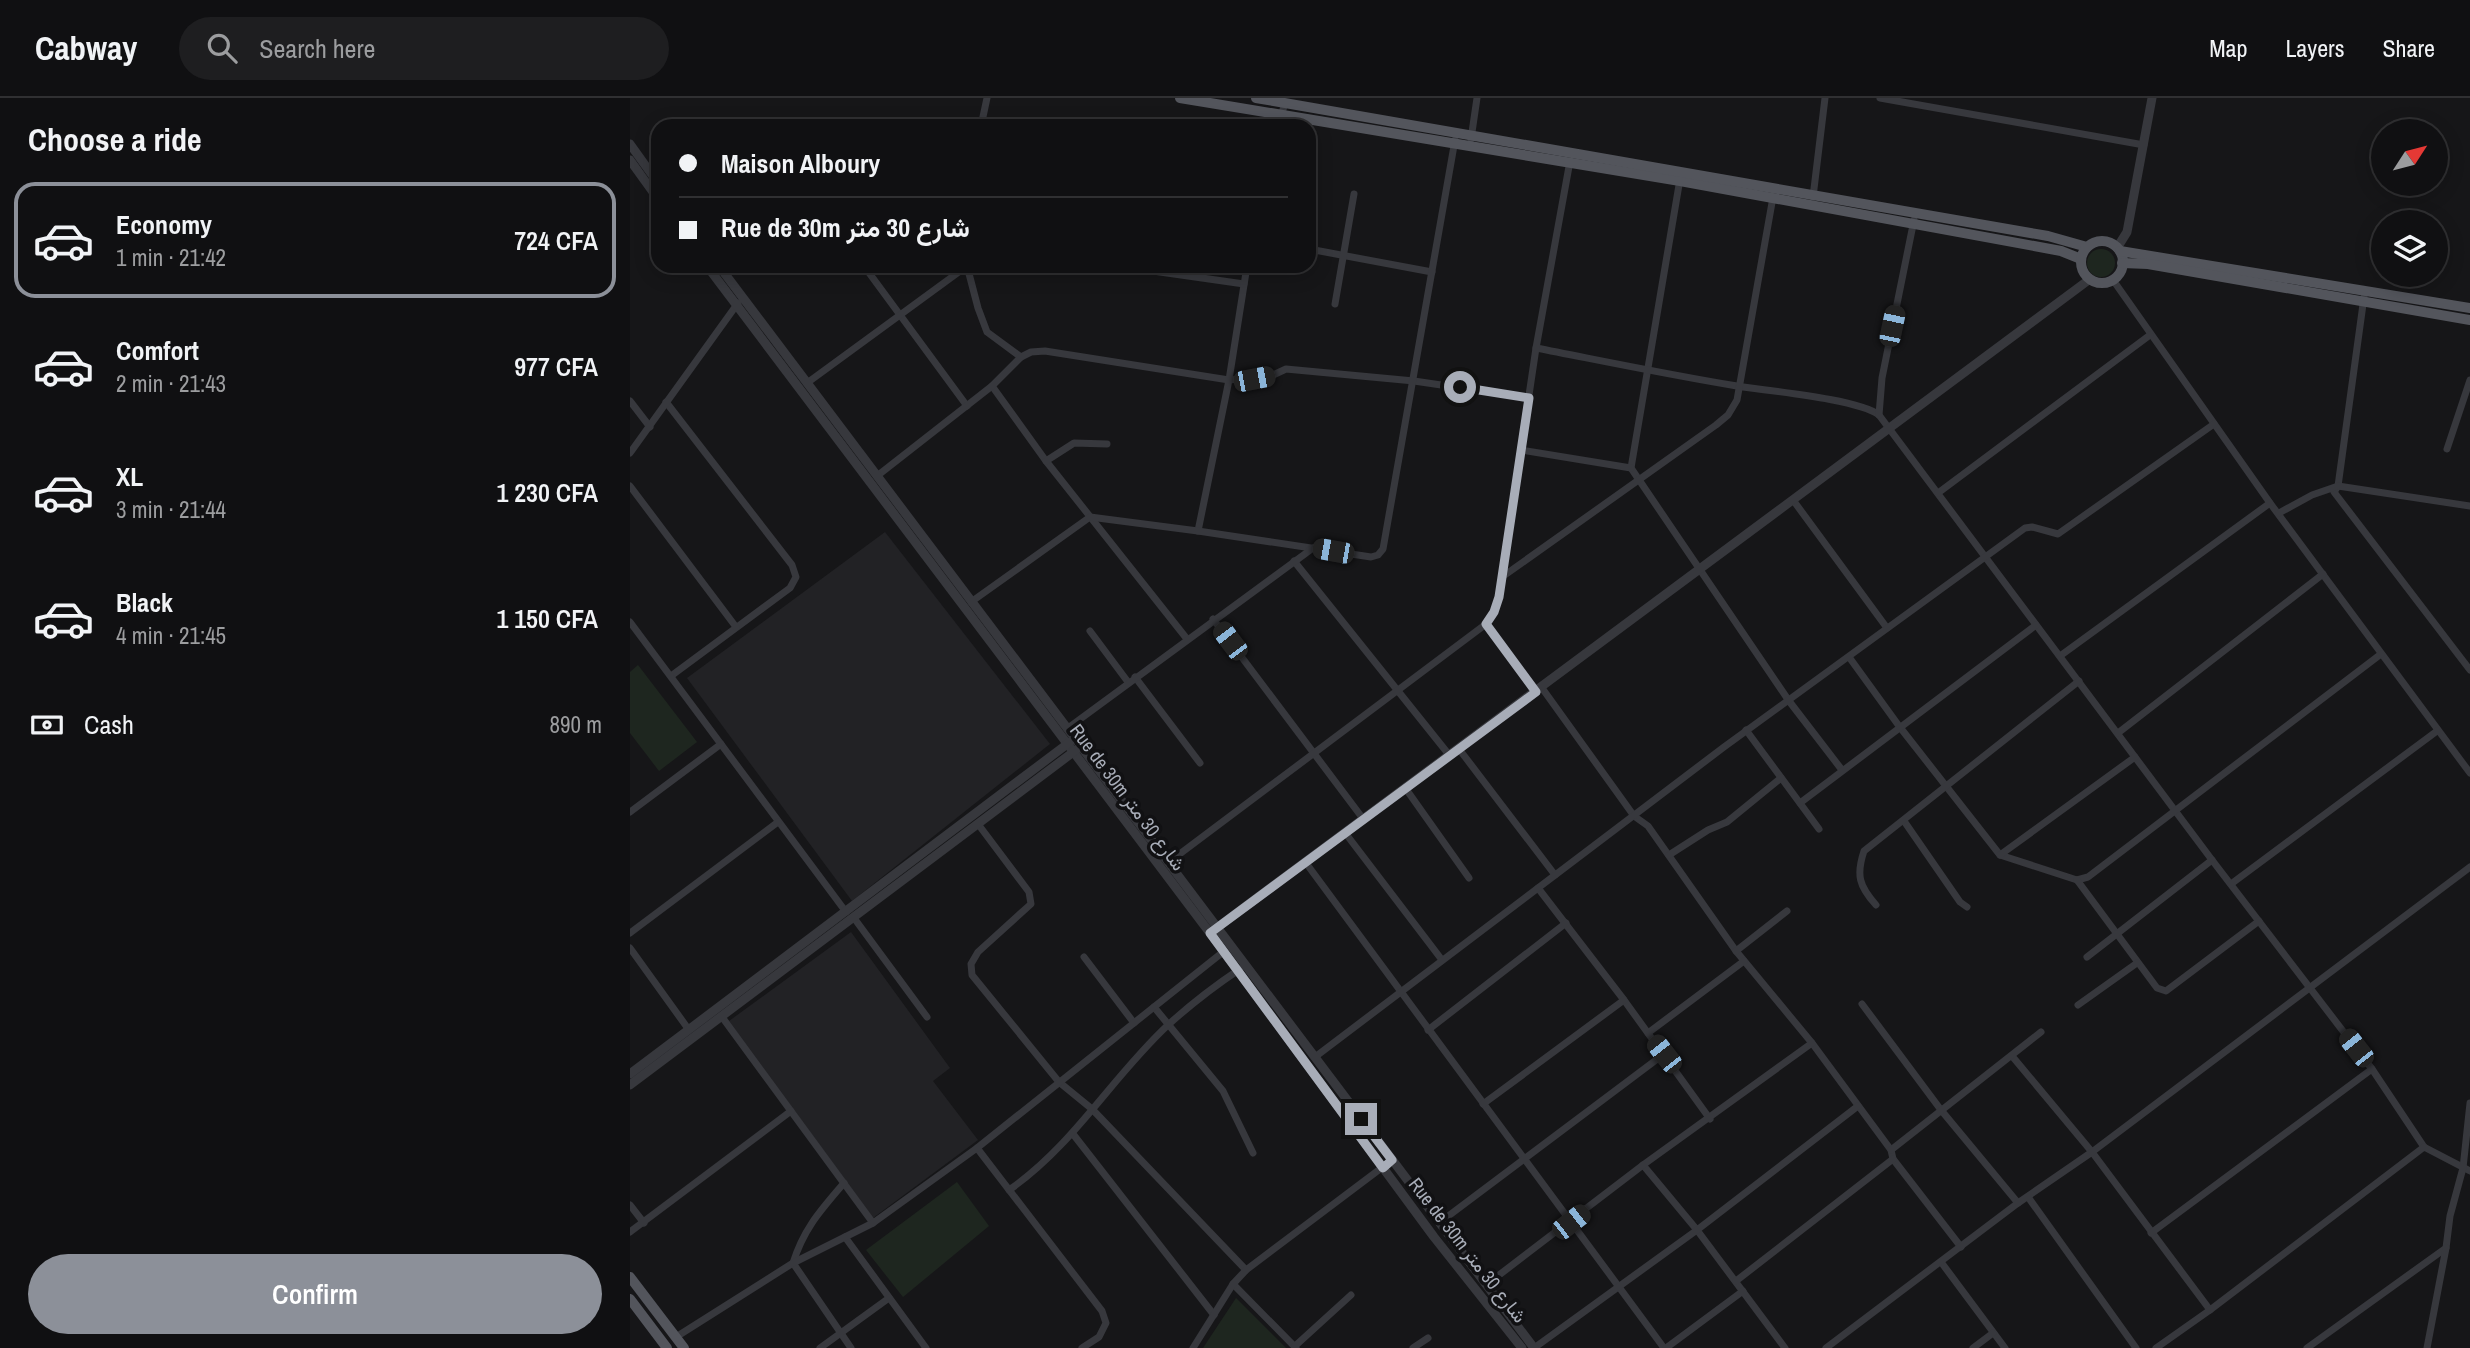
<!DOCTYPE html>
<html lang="en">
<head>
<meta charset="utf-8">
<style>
  :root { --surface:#101012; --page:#1e1e20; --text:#f1f3f6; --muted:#9c9d9f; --line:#303032; --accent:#8c9099 }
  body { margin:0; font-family:"Archivo Narrow",Vazirmatn,sans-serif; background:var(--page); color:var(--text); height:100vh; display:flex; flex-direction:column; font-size:26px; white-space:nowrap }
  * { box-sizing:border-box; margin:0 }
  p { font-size:23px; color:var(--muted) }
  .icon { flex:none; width:38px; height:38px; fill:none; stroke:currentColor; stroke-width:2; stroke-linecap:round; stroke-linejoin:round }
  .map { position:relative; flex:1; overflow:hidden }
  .details { display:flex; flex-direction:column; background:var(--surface); width:630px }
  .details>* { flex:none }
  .hud { position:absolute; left:21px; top:21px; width:665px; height:154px; border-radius:21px; box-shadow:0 4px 18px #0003,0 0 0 2px var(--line); display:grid; align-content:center; height:154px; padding:0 28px; background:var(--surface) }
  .needle { width:46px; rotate:54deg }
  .buttons { position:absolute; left:1741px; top:21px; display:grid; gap:14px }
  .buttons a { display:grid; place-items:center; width:77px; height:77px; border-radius:50%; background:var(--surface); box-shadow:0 4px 18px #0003,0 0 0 2px var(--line); font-size:35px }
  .end { position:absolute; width:32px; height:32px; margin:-16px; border:9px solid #a8adb8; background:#111; box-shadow:0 0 0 4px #111 }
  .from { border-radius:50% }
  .car { position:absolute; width:21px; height:42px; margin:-21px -10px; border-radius:9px; box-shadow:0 0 5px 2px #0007; background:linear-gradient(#222 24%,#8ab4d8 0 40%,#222 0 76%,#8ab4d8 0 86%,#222 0) }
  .hud b { display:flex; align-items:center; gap:24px; height:66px; font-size:26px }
  .hud b+b { border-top:2px solid var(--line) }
  .hud i { width:18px; height:18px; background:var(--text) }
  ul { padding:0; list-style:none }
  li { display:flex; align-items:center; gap:21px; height:116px; margin:0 14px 10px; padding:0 14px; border:4px solid transparent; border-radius:21px }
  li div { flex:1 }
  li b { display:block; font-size:26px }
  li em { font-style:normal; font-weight:600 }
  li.on { border-color:var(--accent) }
  li>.icon { width:63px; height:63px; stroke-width:1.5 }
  h2 { padding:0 28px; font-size:32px; line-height:84px }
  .pay { display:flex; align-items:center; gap:18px; height:77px; padding:0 28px; font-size:26px }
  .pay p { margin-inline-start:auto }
  .button { display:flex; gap:14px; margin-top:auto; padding:14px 28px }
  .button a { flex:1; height:80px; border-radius:42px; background:var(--accent); color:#fff; font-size:28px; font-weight:600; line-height:80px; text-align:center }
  header { display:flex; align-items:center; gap:42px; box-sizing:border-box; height:98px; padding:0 35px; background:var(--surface); border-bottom:2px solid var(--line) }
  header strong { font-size:33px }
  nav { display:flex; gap:38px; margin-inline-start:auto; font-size:24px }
  .search { width:490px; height:63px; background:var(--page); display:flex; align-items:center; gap:18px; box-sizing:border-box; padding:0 24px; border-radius:38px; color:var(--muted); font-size:26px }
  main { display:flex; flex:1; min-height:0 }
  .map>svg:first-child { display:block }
  .built { fill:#222225 }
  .green { fill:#1e261f }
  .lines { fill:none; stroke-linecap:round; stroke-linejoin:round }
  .minor { stroke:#37383d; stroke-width:7 }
  .tertiary { stroke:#37383d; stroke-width:9 }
  .primary { stroke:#53555c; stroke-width:10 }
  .route { stroke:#a8adb8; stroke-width:9 }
  .labels { text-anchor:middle; stroke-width:7; stroke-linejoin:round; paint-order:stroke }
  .street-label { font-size:19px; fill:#a8adb8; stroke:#111113 }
</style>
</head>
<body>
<header>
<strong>Cabway</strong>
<div class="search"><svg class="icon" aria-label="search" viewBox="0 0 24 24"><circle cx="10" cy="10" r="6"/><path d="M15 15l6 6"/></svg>Search here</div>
<nav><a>Map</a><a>Layers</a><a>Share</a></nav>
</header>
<main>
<section class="details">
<h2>Choose a ride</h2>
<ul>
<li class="on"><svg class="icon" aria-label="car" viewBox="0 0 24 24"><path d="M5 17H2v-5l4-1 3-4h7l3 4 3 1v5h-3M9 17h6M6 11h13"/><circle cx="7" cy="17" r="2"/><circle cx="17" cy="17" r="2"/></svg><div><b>Economy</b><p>1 min · 21:42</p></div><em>724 CFA</em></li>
<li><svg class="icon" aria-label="car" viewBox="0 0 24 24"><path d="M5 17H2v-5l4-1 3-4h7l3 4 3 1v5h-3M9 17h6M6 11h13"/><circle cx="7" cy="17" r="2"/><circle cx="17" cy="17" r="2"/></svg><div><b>Comfort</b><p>2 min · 21:43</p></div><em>977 CFA</em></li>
<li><svg class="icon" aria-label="car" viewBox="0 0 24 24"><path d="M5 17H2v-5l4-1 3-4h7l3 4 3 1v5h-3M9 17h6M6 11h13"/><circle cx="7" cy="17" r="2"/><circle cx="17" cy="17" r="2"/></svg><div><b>XL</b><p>3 min · 21:44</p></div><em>1 230 CFA</em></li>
<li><svg class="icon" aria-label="car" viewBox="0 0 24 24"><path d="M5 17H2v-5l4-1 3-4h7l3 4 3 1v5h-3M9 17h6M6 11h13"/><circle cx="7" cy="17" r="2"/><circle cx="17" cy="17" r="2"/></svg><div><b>Black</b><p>4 min · 21:45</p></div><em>1 150 CFA</em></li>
</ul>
<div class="pay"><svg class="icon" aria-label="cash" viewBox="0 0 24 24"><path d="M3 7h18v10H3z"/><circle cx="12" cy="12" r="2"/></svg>Cash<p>890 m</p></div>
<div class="button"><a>Confirm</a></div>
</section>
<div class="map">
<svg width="1840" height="1250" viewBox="0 0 1840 1250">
  <rect width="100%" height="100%" fill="#161618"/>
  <g class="built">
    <polygon points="255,434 420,646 222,803 57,580"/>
    <polygon points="221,834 320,970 303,983 348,1042 243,1120 99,923"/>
  </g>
  <g class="green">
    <circle cx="1471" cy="165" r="14"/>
    <polygon points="8,567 67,644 29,673 0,635 0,574"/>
    <polygon points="327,1084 359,1128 273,1199 236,1152"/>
    <polygon points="606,1200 656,1250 573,1250"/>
  </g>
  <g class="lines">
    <g class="minor">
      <polyline points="1250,0 1514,47"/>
      <polyline points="351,28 357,0"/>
      <polyline points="648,28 655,5"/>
      <polyline points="841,41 847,0"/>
      <polyline points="1050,81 1001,370 1159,603 1212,672"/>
      <polyline points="1183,99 1195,0"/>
      <polyline points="679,151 802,174"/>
      <polyline points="234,168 337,308"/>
      <polyline points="488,168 614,186"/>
      <polyline points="1483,182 1640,405 1840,675"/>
      <polyline points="1734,199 1708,388 1704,394 1840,572"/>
      <polyline points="705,206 724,96"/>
      <path d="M906,250C973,263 1040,277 1107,288C1138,293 1228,301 1249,317L1582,762L1742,971L1794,1049"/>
      <polyline points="177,285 337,168 348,210 357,234 391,259"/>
      <polyline points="362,288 416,363 557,541"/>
      <polyline points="0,303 20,329"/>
      <polyline points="36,304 162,467 166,479 160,490 41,578"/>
      <polyline points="1249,317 1252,280 1284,122"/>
      <polyline points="1817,351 1840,282"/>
      <polyline points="891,352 1001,370"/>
      <polyline points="0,355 108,205"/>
      <polyline points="416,363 444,345 477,346"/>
      <polyline points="247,378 362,288 391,259 401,254 415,253 599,282 641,278 656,271 784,283 899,300"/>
      <polyline points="0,388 106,529"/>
      <polyline points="1308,395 1520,237"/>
      <polyline points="1163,402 1257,530"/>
      <polyline points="1649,415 1682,397 1708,388 1840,408"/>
      <polyline points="568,433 599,282 617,168"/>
      <polyline points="664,463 820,658"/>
      <polyline points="872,479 1086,327 1098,317 1107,302 1143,99"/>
      <polyline points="341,504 460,419 568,433 741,459 748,457 753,451 825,42"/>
      <polyline points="583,521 734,722"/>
      <polyline points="0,524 216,814"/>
      <polyline points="856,526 906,595"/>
      <polyline points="460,533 498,584"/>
      <polyline points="1430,558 1640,405"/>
      <polyline points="1219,559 1269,628 1370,757 1447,782 1458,779 1751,556"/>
      <polyline points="505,579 570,665"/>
      <polyline points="912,590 1004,718 1018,728 1106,853 1182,945 1261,1052 1263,1061 1331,1149"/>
      <polyline points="438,630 683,450"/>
      <polyline points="1116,632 1189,731"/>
      <polyline points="1488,635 1693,476"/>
      <polyline points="829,651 925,777"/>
      <polyline points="776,691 839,780"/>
      <polyline points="1170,705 1406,527"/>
      <polyline points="0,714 91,646"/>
      <polyline points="1274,723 1330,804 1337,809"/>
      <polyline points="348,726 399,794 401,806 348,854 341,866 342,877 429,984 462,1011 616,1172"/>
      <polyline points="716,736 812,862"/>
      <polyline points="1039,757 1078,732 1097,724 1151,680"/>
      <polyline points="1370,757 1505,659"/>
      <polyline points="539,764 856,526 864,514 869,499 906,250 940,63"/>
      <polyline points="676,765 1034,1250"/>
      <polyline points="1447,782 1527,890 1536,893 1629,823"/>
      <polyline points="1601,786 1807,633"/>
      <polyline points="908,790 994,902 1080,1021"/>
      <path d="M1246,807C1229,788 1226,777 1234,753L1449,583"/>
      <polyline points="224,820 297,919"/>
      <polyline points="0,835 148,724"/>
      <polyline points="0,850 59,932"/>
      <polyline points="1106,853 1157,813"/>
      <polyline points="454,859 504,925"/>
      <polyline points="1457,859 1582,762"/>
      <polyline points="1232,906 1311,1012 1388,1105"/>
      <polyline points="1448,907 1507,865"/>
      <polyline points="524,909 593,993 623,1055"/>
      <polyline points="92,919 243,1125"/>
      <polyline points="798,932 936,825"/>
      <polyline points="1018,935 1114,863"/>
      <polyline points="1382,958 1462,1054 1580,1212"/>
      <polyline points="685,959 1094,649 1395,430 1402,429 1428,436 1584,326"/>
      <polyline points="853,1006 994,902"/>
      <polyline points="443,1036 584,1217"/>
      <polyline points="347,1050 472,1213 476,1225 469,1239 452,1250"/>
      <polyline points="1261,1052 1411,934"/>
      <polyline points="1013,1067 1067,1132 1155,1250"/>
      <path d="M214,1085C191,1112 174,1130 163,1165L221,1250"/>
      <path d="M379,1092C443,1048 482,979 538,927C560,907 586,887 610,871"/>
      <polyline points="1398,1099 1506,1250"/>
      <polyline points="0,1107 14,1125"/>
      <polyline points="809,1125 1034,956"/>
      <polyline points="0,1134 161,1013"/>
      <polyline points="1521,1135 1742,971"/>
      <polyline points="215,1139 296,1250"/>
      <polyline points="1311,1164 1375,1250"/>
      <polyline points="1106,1183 1263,1061"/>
      <polyline points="603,1186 666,1250"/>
      <polyline points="856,1187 1013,1067 1182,945"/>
      <polyline points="46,1239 163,1165 243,1125 347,1050 593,854"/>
      <polyline points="665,1248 721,1197"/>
      <polyline points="190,1250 259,1200"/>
      <polyline points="563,1250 603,1186 616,1172 762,1062"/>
      <polyline points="783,1250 798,1240"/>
      <polyline points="904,1250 1067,1132 1228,1008"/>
      <polyline points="1036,1250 1113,1193"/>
      <polyline points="1196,1250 1388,1105 1462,1054 1840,769"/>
      <polyline points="1343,1250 1363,1235"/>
      <polyline points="1526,1250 1580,1212 1794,1049 1840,1073"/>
      <polyline points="1677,1250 1816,1150 1820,1118 1833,1070 1840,1005"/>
      <polyline points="1797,1250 1816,1150"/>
    </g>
    <g class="tertiary">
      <polyline points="0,46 28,85"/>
      <polyline points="0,62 28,101"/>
      <polyline points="1487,150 1497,134 1522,0"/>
      <polyline points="77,168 580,835 804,1139 892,1250"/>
      <polyline points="89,168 904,1250"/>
      <polyline points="585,831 1460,181"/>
      <polyline points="0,976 440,644"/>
      <polyline points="0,987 446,652"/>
    </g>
    <g class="primary">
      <polyline points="550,0 1050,83 1431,153 1451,161"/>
      <polyline points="626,0 1418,138 1457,149"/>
      <circle cx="1472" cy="164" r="21"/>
      <polyline points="1490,153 1840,210"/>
      <polyline points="1492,165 1518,166 1840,222"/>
      <polyline points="0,1179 54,1250"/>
      <polyline points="0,1201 37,1250"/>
    </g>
  </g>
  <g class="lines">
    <polyline class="route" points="731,1021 762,1062 753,1070 580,835 906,594 856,526 864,514 869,499 899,300 830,289"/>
  </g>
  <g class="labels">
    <g class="street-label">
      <text transform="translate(498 699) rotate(53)" y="7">Rue de 30m شارع 30 متر</text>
      <text transform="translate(838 1152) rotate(52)" y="7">Rue de 30m شارع 30 متر</text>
    </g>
  </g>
</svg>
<div class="buttons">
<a><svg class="needle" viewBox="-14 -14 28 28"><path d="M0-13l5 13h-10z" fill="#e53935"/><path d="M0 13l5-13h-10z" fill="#9c9d9f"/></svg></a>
<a><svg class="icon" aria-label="layers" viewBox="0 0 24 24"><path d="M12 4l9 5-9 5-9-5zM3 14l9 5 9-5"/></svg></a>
</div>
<i class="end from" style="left:830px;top:289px"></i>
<i class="end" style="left:731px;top:1021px"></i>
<i class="car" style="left:1262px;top:228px;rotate:12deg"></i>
<i class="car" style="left:624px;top:281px;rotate:79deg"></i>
<i class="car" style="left:703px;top:453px;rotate:280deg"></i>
<i class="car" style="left:600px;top:543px;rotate:323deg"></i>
<i class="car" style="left:1726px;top:950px;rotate:322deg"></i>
<i class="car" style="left:1034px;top:956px;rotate:322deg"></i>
<i class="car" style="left:941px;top:1124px;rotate:52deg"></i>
<div class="hud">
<b><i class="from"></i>Maison Alboury</b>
<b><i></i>Rue de 30m شارع 30 متر</b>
</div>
</div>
</main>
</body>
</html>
